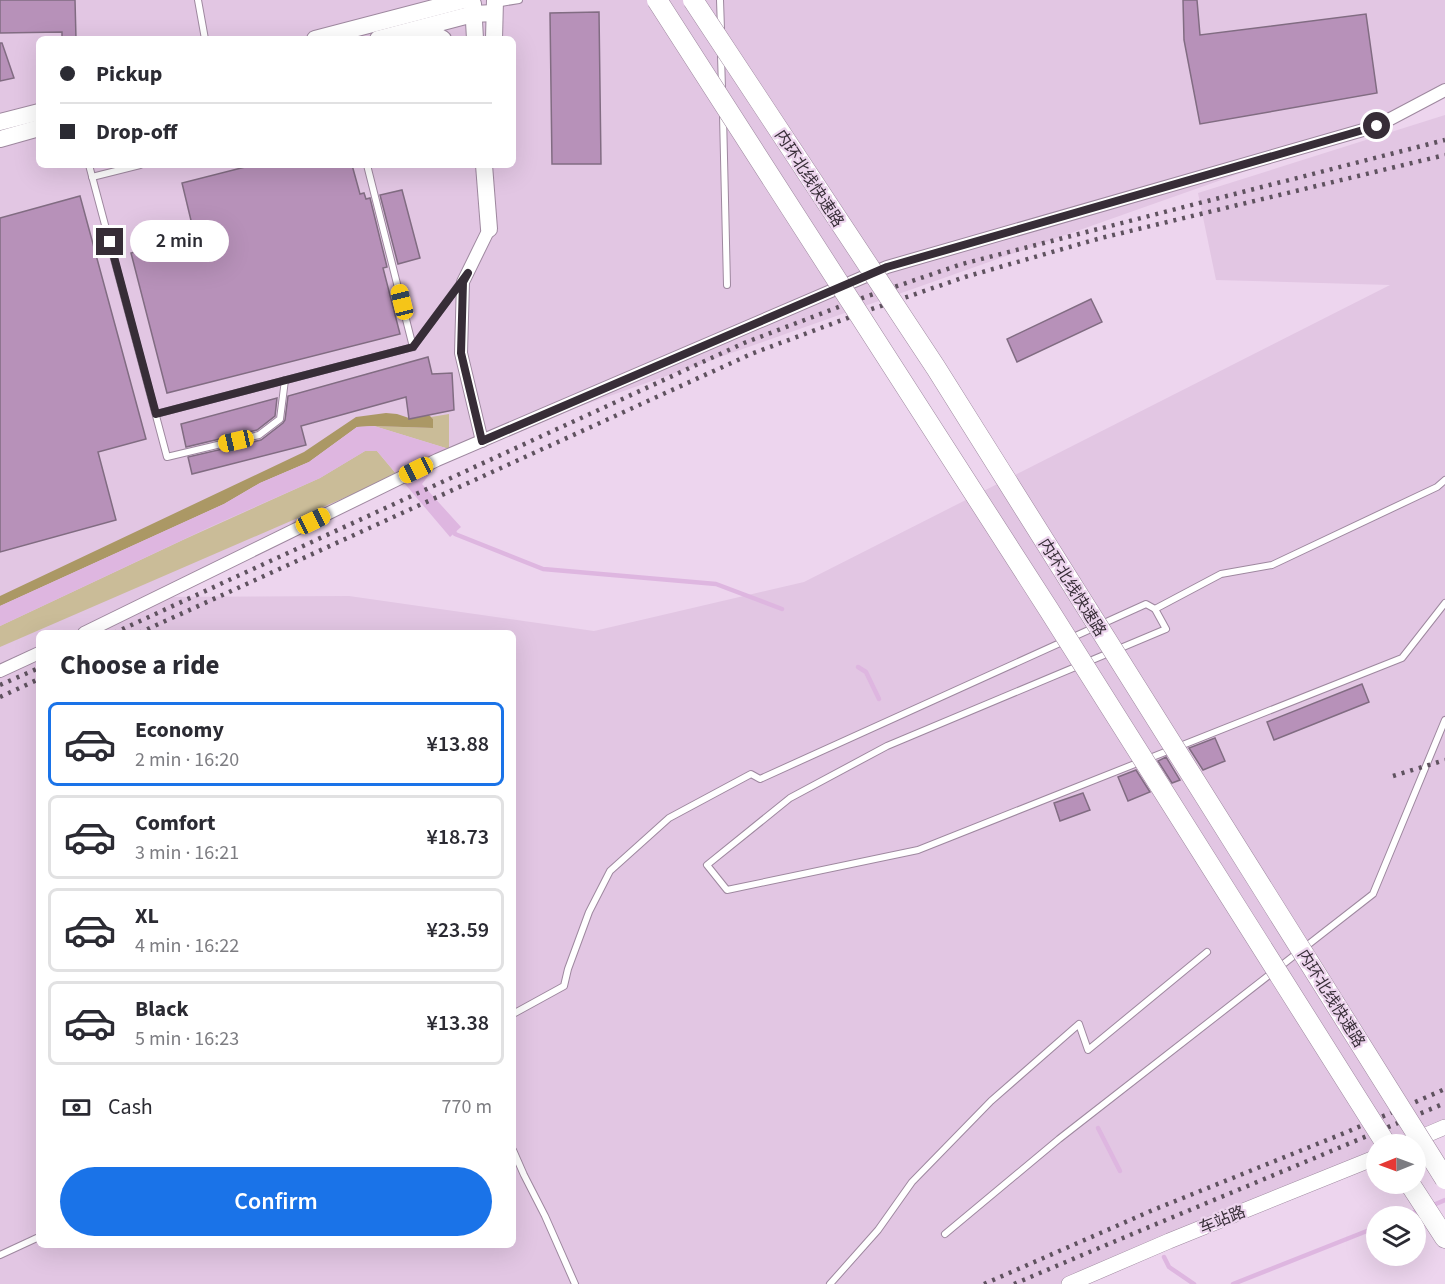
<!DOCTYPE html>
<html lang="en">
<head>
<meta charset="utf-8">
<style>
  :root { --surface:#fff; --page:#f7f7f7; --text:#2b2b33; --muted:#7c7c81; --line:#e1e1e2; --accent:#1a73e8 }
  body { margin:0; font-family:"Source Sans 3","Noto Sans SC",sans-serif; background:var(--page); color:var(--text); height:100vh; display:flex; flex-direction:column; font-size:22px; white-space:nowrap }
  * { box-sizing:border-box; margin:0 }
  p { font-size:20px; color:var(--muted) }
  .icon { flex:none; width:33px; height:33px; fill:none; stroke:currentColor; stroke-width:2; stroke-linecap:round; stroke-linejoin:round }
  .map { position:relative; flex:1; overflow:hidden }
  .sheet { position:absolute; left:36px; top:630px; width:480px; height:618px; display:flex; flex-direction:column; background:var(--surface); border-radius:9px; box-shadow:0 6px 24px #0002 }
  .sheet>* { flex:none }
  .guide { position:absolute; left:36px; top:36px; width:480px; height:132px; border-radius:9px; box-shadow:0 6px 24px #0002; display:grid; align-content:center; height:132px; padding:0 24px; background:var(--surface) }
  .needle { width:39px; rotate:269deg }
  .buttons { position:absolute; left:1366px; top:1134px; display:grid; gap:12px }
  .buttons a { display:grid; place-items:center; width:60px; height:60px; border-radius:50%; background:var(--surface); box-shadow:0 6px 24px #0002; font-size:30px }
  .end { position:absolute; width:27px; height:27px; margin:-14px; border:8px solid #372d37; background:#fff; box-shadow:0 0 0 3px #fff }
  .from { border-radius:50% }
  .bubble { position:absolute; height:42px; border-radius:21px; background:var(--surface); box-shadow:0 6px 24px #0002; font-size:20px; font-weight:600; line-height:42px; text-align:center }
  .car { position:absolute; width:18px; height:36px; margin:-18px -9px; border-radius:8px; box-shadow:0 0 4px 2px #0007; background:linear-gradient(#f5c518 24%,#345 0 40%,#f5c518 0 76%,#345 0 86%,#f5c518 0) }
  .guide b { display:flex; align-items:center; gap:21px; height:57px; font-size:22px }
  .guide b+b { border-top:2px solid var(--line) }
  .guide i { width:15px; height:15px; background:var(--text) }
  ul { padding:0; list-style:none }
  li { display:flex; align-items:center; gap:18px; height:84px; margin:0 12px 9px; padding:0 12px; border:3px solid var(--line); border-radius:9px }
  li div { flex:1 }
  li b { display:block; font-size:22px }
  li em { font-style:normal; font-weight:600 }
  li.current { border-color:var(--accent) }
  li>.icon { width:54px; height:54px; stroke-width:1.5 }
  h2 { padding:0 24px; font-size:27px; line-height:72px }
  .pay { display:flex; align-items:center; gap:15px; height:66px; padding:0 24px; font-size:22px }
  .pay p { margin-inline-start:auto }
  .primary-button { display:flex; gap:12px; margin-top:auto; padding:12px 24px }
  .primary-button a { flex:1; height:69px; border-radius:36px; background:var(--accent); color:#fff; font-size:24px; font-weight:600; line-height:69px; text-align:center }
  .map>svg:first-child { display:block }
  .built { fill:#e2c6e3; fill-rule:evenodd }
  .green { fill:#cabc98 }
  .forest { fill:#ab9865 }
  .water { fill:#deb6e0 }
  .lines { fill:none; stroke-linecap:round; stroke-linejoin:round }
  .stream { stroke:#deb6e0; stroke-width:4.5 }
  .building { fill:#b791b9; stroke:#816c82; stroke-width:1.5 }
  .service-casing { stroke:#9e889f; stroke-width:8 }
  .minor-casing { stroke:#9e889f; stroke-width:14 }
  .tertiary-casing { stroke:#9e889f; stroke-width:16 }
  .secondary-casing { stroke:#9e889f; stroke-width:18 }
  .trunk-casing { stroke:#9e889f; stroke-width:21 }
  .service { stroke:#fff; stroke-width:6 }
  .minor { stroke:#fff; stroke-width:12 }
  .tertiary { stroke:#fff; stroke-width:15 }
  .secondary { stroke:#fff; stroke-width:16 }
  .trunk { stroke:#fff; stroke-width:20 }
  .rail { stroke:#5f525f; stroke-width:4.5; stroke-dasharray:3 6; stroke-linecap:butt }
  .trunk-bridge-casing { stroke:#9e889f; stroke-width:21; stroke-linecap:butt }
  .trunk-bridge { stroke:#fff; stroke-width:20 }
  .route { stroke:#372d37; stroke-width:8 }
  .labels { text-anchor:middle; stroke-width:4.5; stroke-linejoin:round; paint-order:stroke }
  .street-label { font-size:16px; fill:#372d37; stroke:#edd5ee }
</style>
</head>
<body>
<div class="map">
<svg width="1445" height="1284" viewBox="0 0 1445 1284">
  <rect width="100%" height="100%" fill="#edd5ee"/>
  <path class="built" d="M0,0H1445V90L1377,125L482,441L78,630L152,597L349,596L594,631L804,582L1390,285L1216,280L1198,193L1445,115V1125L1398,1144H1377V1154L1073,1284H0ZM39,39H513V165H39ZM72,632L513,633V1245H39V633Z"/>
  <g class="green">
    <polygon points="449,414 449,449 374,426 432,428 433,419 431,417"/>
    <polygon points="365,451 377,451 397,475 0,647 0,626 185,539 320,478"/>
  </g>
  <polygon class="forest" points="386,413 397,414 409,418 429,415 433,419 433,428 374,426 357,427 309,462 260,483 224,504 0,606 0,596 304,452 356,417"/>
  <polygon class="water" points="374,426 449,449 422,484 461,527 450,537 377,451 365,451 320,478 212,526 0,626 0,606 224,504 260,483 309,462 357,427"/>
  <g class="lines">
    <g class="stream">
      <polyline points="453,528 455,534 543,569 716,584 782,609"/>
      <polyline points="858,667 866,672 879,699"/>
      <polyline points="1098,1128 1120,1171"/>
      <polyline points="1431,1206 1445,1200"/>
      <polyline points="1403,1216 1420,1210"/>
      <polyline points="1164,1257 1169,1267 1194,1284"/>
      <polyline points="1233,1284 1377,1227"/>
    </g>
  </g>
  <g class="building">
    <polygon points="0,0 75,0 76,39 62,39 62,32 0,33"/>
    <polygon points="1183,0 1197,0 1200,35 1366,14 1377,93 1200,124 1184,40"/>
    <polygon points="599,12 601,164 552,164 550,13"/>
    <polygon points="0,43 2,43 14,78 0,81"/>
    <polygon points="253,165 352,165 360,194 364,193 366,199 370,198 387,267 383,268 400,334 167,393 131,253 195,237 182,183"/>
    <polygon points="402,190 420,258 398,264 380,195"/>
    <polygon points="80,196 146,439 98,452 116,520 0,552 0,218"/>
    <polygon points="1091,299 1102,322 1017,362 1007,339"/>
    <polygon points="428,357 432,374 452,373 454,410 409,419 406,397 301,426 306,445 192,474 188,457 261,440 283,423 285,420 288,396"/>
    <polygon points="277,398 275,416 257,430 186,447 181,424"/>
    <polygon points="1362,684 1369,702 1274,740 1267,722"/>
    <polygon points="1215,738 1225,761 1203,770 1189,748"/>
    <polygon points="1166,757 1180,780 1172,783 1158,761"/>
    <polygon points="1136,770 1150,792 1128,801 1118,777"/>
    <polygon points="1083,793 1090,810 1060,821 1054,803"/>
  </g>
  <g class="lines">
    <defs>
      <g id="service">
        <polyline points="198,0 205,39"/>
        <polyline points="720,0 721,29"/>
        <polyline points="495,4 519,0"/>
        <polyline points="721,55 722,89"/>
        <polyline points="723,115 727,285"/>
        <polyline points="89,165 167,457 259,435 280,419 285,380"/>
        <polyline points="92,177 140,165"/>
        <polyline points="413,347 461,282"/>
        <polyline points="156,414 413,347 367,165"/>
        <polyline points="1445,480 1437,487 1272,565 1221,574 1155,609 1166,629 887,746 790,798 707,865 727,890 918,850 1402,658 1445,603"/>
        <polyline points="513,1014 564,986 568,969 589,912 610,871 669,818 751,774 760,779 1146,604 1155,609"/>
        <polyline points="513,1150 524,1175 545,1216 575,1284"/>
        <polyline points="945,1234 1059,1139 1373,894 1445,720"/>
        <polyline points="0,1255 39,1237"/>
        <polyline points="830,1284 878,1230 912,1182 991,1101 1079,1024 1088,1050 1207,952"/>
      </g>
      <g id="minor">
        <polyline points="482,441 461,353 463,282 489,229"/>
        <polyline points="84,633 437,460 887,267 1377,126 1445,90"/>
        <polyline points="0,671 39,653"/>
      </g>
      <g id="tertiary">
        <polyline points="1405,1144 1445,1127"/>
        <polyline points="1069,1284 1169,1241 1377,1157"/>
      </g>
      <g id="secondary">
        <polyline points="473,4 475,39"/>
        <polyline points="416,33 433,33 443,39"/>
        <polyline points="315,39 464,0"/>
        <polyline points="378,39 473,14 494,13"/>
        <polyline points="494,39 495,0"/>
        <polyline points="0,122 39,112"/>
        <polyline points="0,139 39,128"/>
        <polyline points="484,165 489,229"/>
      </g>
      <polyline id="trunk" points="1410,1184 1445,1238"/>
    </defs>
    <use href="#service" class="service-casing"/>
    <use href="#minor" class="minor-casing"/>
    <use href="#tertiary" class="tertiary-casing"/>
    <use href="#secondary" class="secondary-casing"/>
    <use href="#trunk" class="trunk-casing"/>
    <use href="#service" class="service"/>
    <use href="#minor" class="minor"/>
    <use href="#tertiary" class="tertiary"/>
    <use href="#secondary" class="secondary"/>
    <use href="#trunk" class="trunk"/>
    <g class="rail">
      <polyline points="114,633 744,343 865,297 962,264 1445,140"/>
      <polyline points="139,633 751,354 869,310 965,277 1101,238 1445,155"/>
      <polyline points="0,685 39,668"/>
      <polyline points="0,697 39,679"/>
      <polyline points="1393,776 1445,760"/>
      <polyline points="984,1284 1153,1210 1347,1132 1445,1089"/>
      <path d="M1014,1284C1157,1223 1302,1164 1445,1103"/>
    </g>
    <defs>
      <g id="trunk-bridge">
        <polyline points="657,0 1049,610 1386,1144"/>
        <polyline points="693,0 936,368 1445,1179"/>
      </g>
    </defs>
    <use href="#trunk-bridge" class="trunk-bridge-casing"/>
    <use href="#trunk-bridge" class="trunk-bridge"/>
  </g>
  <g class="lines">
    <polyline class="route" points="110,242 156,414 413,347 468,273 463,282 461,353 482,441 887,267 1377,126"/>
  </g>
  <g class="labels">
    <g class="street-label">
      <text transform="translate(810 178) rotate(57)" y="6">内环北线快速路</text>
      <text transform="translate(1073 587) rotate(58)" y="6">内环北线快速路</text>
      <text transform="translate(1332 998) rotate(58)" y="6">内环北线快速路</text>
      <text transform="translate(1222 1219) rotate(-22)" y="6">车站路</text>
    </g>
  </g>
</svg>
<div class="buttons">
<a><svg class="needle" viewBox="-14 -14 28 28"><path d="M0-13l5 13h-10z" fill="#e53935"/><path d="M0 13l5-13h-10z" fill="#7c7c81"/></svg></a>
<a><svg class="icon" aria-label="layers" viewBox="0 0 24 24"><path d="M12 4l9 5-9 5-9-5zM3 14l9 5 9-5"/></svg></a>
</div>
<i class="end from" style="left:1377px;top:126px"></i>
<i class="end" style="left:110px;top:242px"></i>
<div class="bubble" style="left:130px;top:220px;width:99px">2 min</div>
<i class="car" style="left:402px;top:302px;rotate:346deg"></i>
<i class="car" style="left:236px;top:441px;rotate:257deg"></i>
<i class="car" style="left:416px;top:470px;rotate:244deg"></i>
<i class="car" style="left:313px;top:521px;rotate:64deg"></i>
<div class="guide">
<b><i class="from"></i>Pickup</b>
<b><i></i>Drop-off</b>
</div>
<section class="sheet">
<h2>Choose a ride</h2>
<ul>
<li class="current"><svg class="icon" aria-label="car" viewBox="0 0 24 24"><path d="M5 17H2v-5l4-1 3-4h7l3 4 3 1v5h-3M9 17h6M6 11h13"/><circle cx="7" cy="17" r="2"/><circle cx="17" cy="17" r="2"/></svg><div><b>Economy</b><p>2 min · 16:20</p></div><em>¥13.88</em></li>
<li><svg class="icon" aria-label="car" viewBox="0 0 24 24"><path d="M5 17H2v-5l4-1 3-4h7l3 4 3 1v5h-3M9 17h6M6 11h13"/><circle cx="7" cy="17" r="2"/><circle cx="17" cy="17" r="2"/></svg><div><b>Comfort</b><p>3 min · 16:21</p></div><em>¥18.73</em></li>
<li><svg class="icon" aria-label="car" viewBox="0 0 24 24"><path d="M5 17H2v-5l4-1 3-4h7l3 4 3 1v5h-3M9 17h6M6 11h13"/><circle cx="7" cy="17" r="2"/><circle cx="17" cy="17" r="2"/></svg><div><b>XL</b><p>4 min · 16:22</p></div><em>¥23.59</em></li>
<li><svg class="icon" aria-label="car" viewBox="0 0 24 24"><path d="M5 17H2v-5l4-1 3-4h7l3 4 3 1v5h-3M9 17h6M6 11h13"/><circle cx="7" cy="17" r="2"/><circle cx="17" cy="17" r="2"/></svg><div><b>Black</b><p>5 min · 16:23</p></div><em>¥13.38</em></li>
</ul>
<div class="pay"><svg class="icon" aria-label="cash" viewBox="0 0 24 24"><path d="M3 7h18v10H3z"/><circle cx="12" cy="12" r="2"/></svg>Cash<p>770 m</p></div>
<div class="primary-button"><a>Confirm</a></div>
</section>
</div>
</body>
</html>
